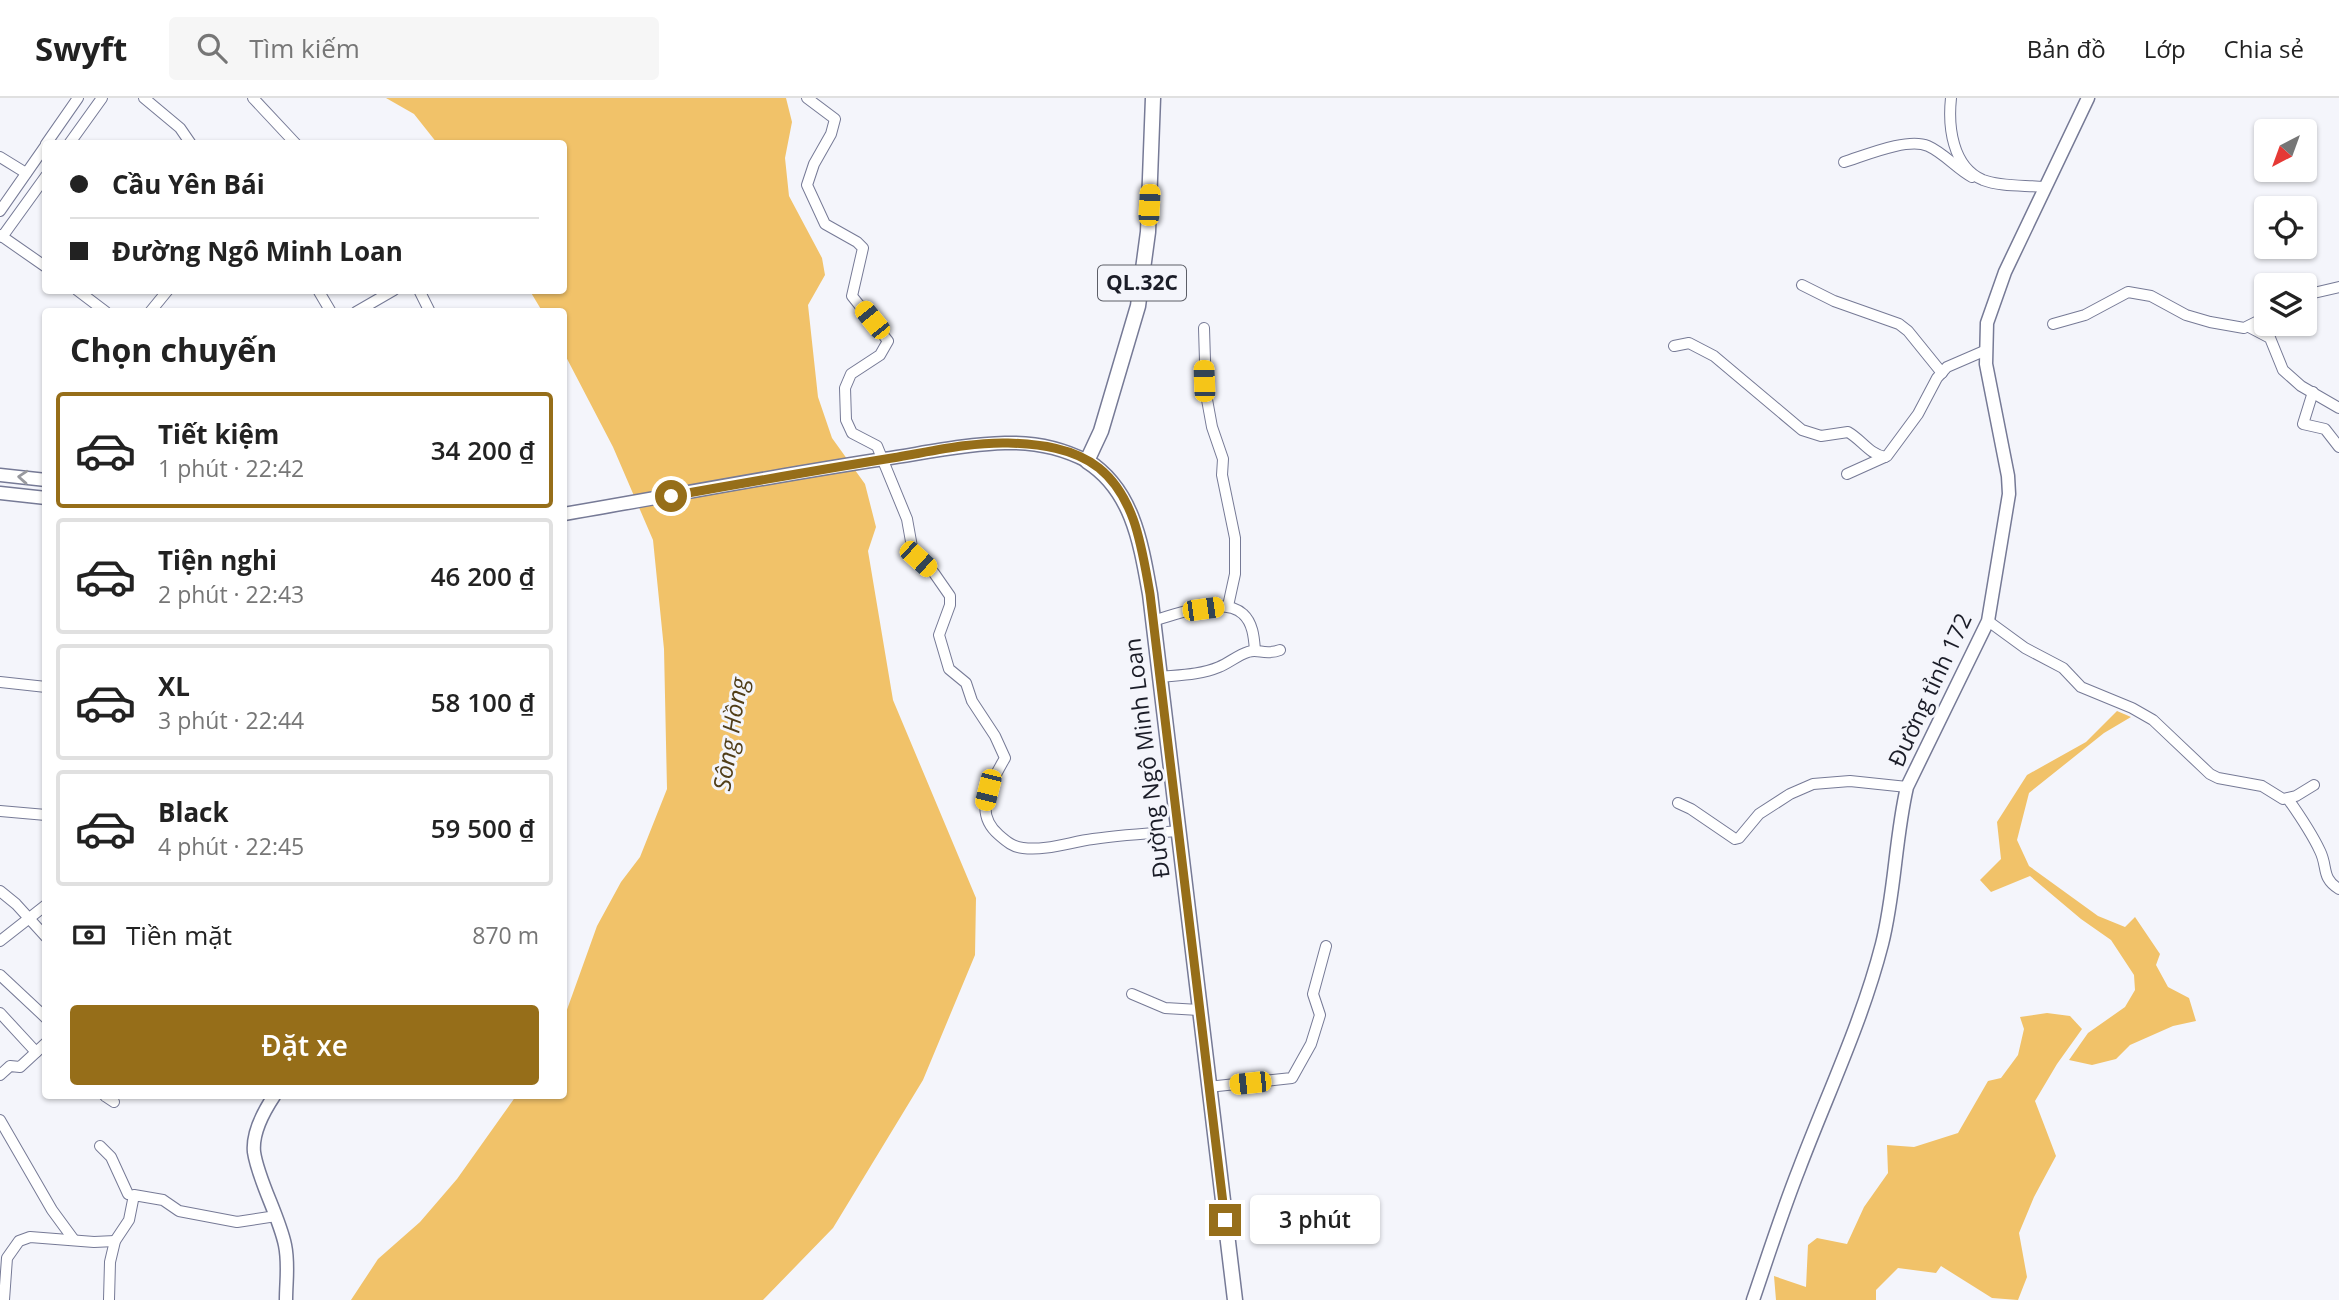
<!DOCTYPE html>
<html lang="vi">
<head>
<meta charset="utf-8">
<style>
  :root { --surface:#fff; --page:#f6f6f6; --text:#222; --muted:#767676; --line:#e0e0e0; --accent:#966e19 }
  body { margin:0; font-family:"Open Sans",sans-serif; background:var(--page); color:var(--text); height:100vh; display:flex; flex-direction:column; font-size:26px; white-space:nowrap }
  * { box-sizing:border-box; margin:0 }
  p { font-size:23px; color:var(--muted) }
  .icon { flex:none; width:38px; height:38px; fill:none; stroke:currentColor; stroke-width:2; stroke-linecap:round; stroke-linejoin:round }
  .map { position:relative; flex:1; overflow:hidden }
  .panel { position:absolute; left:42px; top:210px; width:525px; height:791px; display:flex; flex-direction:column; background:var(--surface); border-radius:7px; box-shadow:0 2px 5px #0004 }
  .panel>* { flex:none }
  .hud { position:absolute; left:42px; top:42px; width:525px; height:154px; border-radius:7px; box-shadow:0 2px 5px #0004; display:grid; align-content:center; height:154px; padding:0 28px; background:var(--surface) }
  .needle { width:46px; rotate:221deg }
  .fabs { position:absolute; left:2254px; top:21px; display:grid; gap:14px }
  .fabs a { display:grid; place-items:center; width:63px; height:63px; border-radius:7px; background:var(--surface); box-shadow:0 2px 5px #0004; font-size:35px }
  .end { position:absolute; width:32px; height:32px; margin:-16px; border:9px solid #966e19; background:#fff; box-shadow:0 0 0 4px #fff }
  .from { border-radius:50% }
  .bubble { position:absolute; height:49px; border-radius:7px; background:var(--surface); box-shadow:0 2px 5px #0004; font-size:23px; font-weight:600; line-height:49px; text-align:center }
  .car { position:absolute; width:21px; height:42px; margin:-21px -10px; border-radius:9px; box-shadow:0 0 5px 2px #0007; background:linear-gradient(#f5c518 24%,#345 0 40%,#f5c518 0 76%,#345 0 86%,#f5c518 0) }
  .hud b { display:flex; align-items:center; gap:24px; height:66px; font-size:26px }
  .hud b+b { border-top:2px solid var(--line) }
  .hud i { width:18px; height:18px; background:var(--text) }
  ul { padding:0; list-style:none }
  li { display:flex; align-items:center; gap:21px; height:116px; margin:0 14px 10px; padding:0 14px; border:4px solid var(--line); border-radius:7px }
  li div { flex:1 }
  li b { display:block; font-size:26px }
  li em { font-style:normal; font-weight:600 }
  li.current { border-color:var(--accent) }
  li>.icon { width:63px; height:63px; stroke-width:1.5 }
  h2 { padding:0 28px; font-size:32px; line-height:84px }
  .pay { display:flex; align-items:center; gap:18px; height:77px; padding:0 28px; font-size:26px }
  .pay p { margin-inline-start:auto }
  .cta { display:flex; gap:14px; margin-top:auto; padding:14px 28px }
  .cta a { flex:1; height:80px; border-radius:7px; background:var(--accent); color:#fff; font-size:28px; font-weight:600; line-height:80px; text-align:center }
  header { display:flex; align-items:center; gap:42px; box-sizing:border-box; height:98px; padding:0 35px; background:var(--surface); border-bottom:2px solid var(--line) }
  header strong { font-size:33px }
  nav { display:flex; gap:38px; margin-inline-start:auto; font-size:24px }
  .search { width:490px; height:63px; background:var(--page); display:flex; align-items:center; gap:18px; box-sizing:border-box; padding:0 24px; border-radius:7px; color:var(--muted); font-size:26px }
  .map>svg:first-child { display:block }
  .water { fill:#f1c269 }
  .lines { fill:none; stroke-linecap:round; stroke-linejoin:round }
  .minor-casing { stroke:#767a96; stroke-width:12 }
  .major-casing { stroke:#767a96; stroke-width:15 }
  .highway-casing { stroke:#767a96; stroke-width:17 }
  .minor { stroke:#fff; stroke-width:10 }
  .major { stroke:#fff; stroke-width:12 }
  .highway { stroke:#fff; stroke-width:14 }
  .oneway { stroke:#98999e }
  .route { stroke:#966e19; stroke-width:9 }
  .labels { text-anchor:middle; stroke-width:6; stroke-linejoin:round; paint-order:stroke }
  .shield { fill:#f4f5fb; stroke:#5c5e67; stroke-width:2 }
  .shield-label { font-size:21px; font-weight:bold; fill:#1b1d28 }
  .street-label { font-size:23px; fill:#1b1d28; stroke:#f4f5fb }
  .water-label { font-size:24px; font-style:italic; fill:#513e18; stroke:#f4f5fb }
</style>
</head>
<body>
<header>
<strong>Swyft</strong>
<div class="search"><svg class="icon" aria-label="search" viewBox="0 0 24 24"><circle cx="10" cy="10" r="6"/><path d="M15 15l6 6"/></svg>Tìm kiếm</div>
<nav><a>Bản đồ</a><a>Lớp</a><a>Chia sẻ</a></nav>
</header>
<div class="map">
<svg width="2339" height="1202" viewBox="0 0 2339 1202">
  <rect width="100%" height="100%" fill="#f4f5fb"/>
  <g class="water">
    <polygon points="386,0 786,0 792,24 785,60 789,98 822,160 825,177 808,207 818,299 832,340 865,386 876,429 868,453 893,602 976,800 975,857 923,982 833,1130 763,1202 351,1202 378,1161 420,1124 457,1081 516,998 564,998 564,920 597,828 621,784 640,759 667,691 664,551 653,442 613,349 564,255 564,214 542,213 530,193 564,192 564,46 437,45 414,16"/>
    <polygon points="2117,613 2131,619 2104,635 2029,695 2017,742 2029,768 2098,818 2125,829 2135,819 2160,856 2156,867 2168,889 2189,900 2196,923 2173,928 2130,947 2116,961 2092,967 2069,962 2088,935 2125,909 2135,892 2134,877 2111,842 2081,821 2030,778 1991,794 1980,782 2001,761 1997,724 2027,677 2086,644"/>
    <polygon points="2047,915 2070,918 2082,931 2057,966 2035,1003 2056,1058 2034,1099 2019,1135 2027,1179 2018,1202 1992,1200 1941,1168 1936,1175 1898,1170 1876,1192 1876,1202 1776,1202 1774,1178 1806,1189 1808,1147 1817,1140 1847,1146 1864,1109 1888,1075 1887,1047 1914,1049 1958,1035 1988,983 2001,980 2018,957 2024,931 2020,919"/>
  </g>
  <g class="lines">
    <defs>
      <g id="minor">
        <polyline points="144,0 180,30 191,46"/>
        <polyline points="253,0 296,46"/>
        <path d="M807,0L835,21L831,36L814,66L807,87L825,126L857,144L863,150L852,198L888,243L880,257L851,276L845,290L846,322L852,335L877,348L907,421L912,449L918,461L934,475L950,498V507L939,537L949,571L966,585L972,603L995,638L1005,660C991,685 972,714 999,737C1007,744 1013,749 1023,750C1046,753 1070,744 1093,741C1121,737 1151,735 1179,733"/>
        <path d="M1951,0C1948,28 1952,69 1983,82C2001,89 2025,87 2044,89"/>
        <polyline points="46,46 78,0"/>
        <polyline points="69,46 102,0"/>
        <polyline points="0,59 26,75"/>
        <path d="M1844,64C1864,58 1907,39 1928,48C1944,55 1957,71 1972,79"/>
        <polyline points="0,113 46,47"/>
        <polyline points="0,137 46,169"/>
        <polyline points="2,139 46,78"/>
        <polyline points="1802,187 1834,203 1899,226 1908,233 1942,275"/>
        <polyline points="77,192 106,214"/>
        <polyline points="318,192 331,214"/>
        <polyline points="419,192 430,214"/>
        <polyline points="2305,197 2339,189"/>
        <polyline points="150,214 168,192"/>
        <polyline points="356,214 394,192"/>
        <polyline points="2053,226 2085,217 2128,194 2151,198 2186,217 2210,224 2244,230 2266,219"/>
        <polyline points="2249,229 2270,240 2283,272 2301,288 2339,310"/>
        <polyline points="1204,230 1206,296 1212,329 1223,361 1222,377 1235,440 1235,476 1228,508"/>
        <path d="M1674,248L1689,245L1714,258L1802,332L1821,338L1848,334C1862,342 1869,356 1885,359"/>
        <polyline points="2313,294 2303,326 2325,331 2339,349"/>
        <polyline points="1847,376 1887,358 1918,316 1937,280 1947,269 1984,253"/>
        <path d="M1153,523C1176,516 1224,498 1243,516C1253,525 1254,540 1255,552"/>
        <polyline points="1988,523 2025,550 2063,570 2081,589 2132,610 2153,622 2210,676 2218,680 2262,688 2283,701 2296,698 2314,687"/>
        <path d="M1159,579C1179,577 1200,577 1219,569C1229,565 1238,557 1248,554C1258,550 1265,558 1280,552"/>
        <polyline points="0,584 46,589"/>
        <path d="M2288,701C2300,718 2311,734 2320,753C2328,769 2321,780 2339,791"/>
        <polyline points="1678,705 1691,711 1735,741 1739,740 1759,716 1790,696 1813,686 1850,683 1907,689"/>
        <polyline points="0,713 46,717"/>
        <polyline points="0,793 16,806 46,839"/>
        <polyline points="0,843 46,807"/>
        <polyline points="0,877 46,920"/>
        <polyline points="1132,896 1165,910 1199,912"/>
        <polyline points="0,915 36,954"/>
        <polyline points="0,977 10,968 20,969 46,945"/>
        <polyline points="1208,989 1292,980 1311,946 1320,917 1313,896 1326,848"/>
        <polyline points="105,998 114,1004"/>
        <polyline points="0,1022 52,1112 74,1142"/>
        <polyline points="100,1048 111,1059 128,1096"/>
        <polyline points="4,1202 7,1160 19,1143 30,1139 94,1144 115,1143"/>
        <polyline points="109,1202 110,1164 115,1143 129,1122 134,1097 163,1102 179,1113 237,1124 276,1118"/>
      </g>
      <g id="major">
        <polyline points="0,377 46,382"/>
        <polyline points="0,395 46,400"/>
        <path d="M564,416C670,398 777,377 884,361C924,355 965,346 1005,345C1034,344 1062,350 1087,363"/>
        <path d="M274,998C264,1013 252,1034 254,1054C258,1082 279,1118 285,1147C289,1166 286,1183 286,1202"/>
        <path d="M1753,1202C1768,1158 1782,1114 1799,1071C1827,997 1862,924 1882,846C1895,795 1895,741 1907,689L1988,523L2009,396L2008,378L1986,266L1987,225L2005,174L2088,0"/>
      </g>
      <path id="highway" d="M1153,0L1148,134L1138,208L1101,333L1087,363C1133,392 1141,446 1150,496L1235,1202"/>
    </defs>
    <use href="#minor" class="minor-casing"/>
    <use href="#major" class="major-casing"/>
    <use href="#highway" class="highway-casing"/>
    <use href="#minor" class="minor"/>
    <use href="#major" class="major"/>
    <use href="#highway" class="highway"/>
  </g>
  <defs><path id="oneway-chevron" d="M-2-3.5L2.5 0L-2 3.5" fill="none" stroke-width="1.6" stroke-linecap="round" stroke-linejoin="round" transform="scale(1.75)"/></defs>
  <use class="oneway" href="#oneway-chevron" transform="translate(23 379) rotate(-176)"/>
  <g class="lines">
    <path class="route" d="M671,398C744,385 818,372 892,360C929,354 970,344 1008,345C1039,346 1074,350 1099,370C1136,400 1142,452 1150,496L1225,1122"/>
  </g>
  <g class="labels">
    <rect class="shield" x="1098" y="167.5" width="88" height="35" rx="5"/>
    <g class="shield-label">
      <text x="1142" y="192">QL.32C</text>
    </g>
    <g class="street-label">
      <text transform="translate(1930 592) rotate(-65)" y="8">Đường tỉnh 172</text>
      <text transform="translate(1147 660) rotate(-97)" y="8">Đường Ngô Minh Loan</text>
    </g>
    <g class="water-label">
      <text transform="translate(731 636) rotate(-81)" y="8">Sông Hồng</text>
    </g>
  </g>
</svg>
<div class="fabs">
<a><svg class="needle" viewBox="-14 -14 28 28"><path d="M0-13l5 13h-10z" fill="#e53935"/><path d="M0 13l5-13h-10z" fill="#767676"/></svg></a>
<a><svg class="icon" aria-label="locate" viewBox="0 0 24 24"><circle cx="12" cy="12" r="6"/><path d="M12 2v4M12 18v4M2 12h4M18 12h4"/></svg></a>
<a><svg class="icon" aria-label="layers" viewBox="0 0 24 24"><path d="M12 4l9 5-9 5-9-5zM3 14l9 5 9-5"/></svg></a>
</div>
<i class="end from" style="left:671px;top:398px"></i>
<i class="end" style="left:1225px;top:1122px"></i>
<div class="bubble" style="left:1250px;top:1097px;width:130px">3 phút</div>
<i class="car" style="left:1149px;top:107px;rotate:3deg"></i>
<i class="car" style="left:872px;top:222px;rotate:321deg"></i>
<i class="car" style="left:1204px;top:283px;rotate:358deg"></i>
<i class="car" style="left:918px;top:461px;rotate:132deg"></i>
<i class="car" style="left:1203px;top:511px;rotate:82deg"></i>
<i class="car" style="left:988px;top:692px;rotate:194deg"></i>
<i class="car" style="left:1250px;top:985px;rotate:264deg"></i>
<div class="hud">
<b><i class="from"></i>Cầu Yên Bái</b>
<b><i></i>Đường Ngô Minh Loan</b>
</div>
<section class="panel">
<h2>Chọn chuyến</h2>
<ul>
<li class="current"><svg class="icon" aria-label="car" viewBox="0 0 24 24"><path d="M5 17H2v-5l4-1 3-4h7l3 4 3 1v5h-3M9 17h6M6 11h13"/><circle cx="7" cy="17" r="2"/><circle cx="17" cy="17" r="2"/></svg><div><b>Tiết kiệm</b><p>1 phút · 22:42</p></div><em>34 200 ₫</em></li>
<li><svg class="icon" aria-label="car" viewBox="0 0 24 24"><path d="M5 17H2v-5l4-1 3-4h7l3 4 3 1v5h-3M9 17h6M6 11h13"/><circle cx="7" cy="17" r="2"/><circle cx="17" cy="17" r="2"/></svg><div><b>Tiện nghi</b><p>2 phút · 22:43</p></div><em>46 200 ₫</em></li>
<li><svg class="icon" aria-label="car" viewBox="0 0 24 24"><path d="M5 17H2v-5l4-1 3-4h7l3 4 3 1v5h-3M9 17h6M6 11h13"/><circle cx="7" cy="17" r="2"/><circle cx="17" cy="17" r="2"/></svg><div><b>XL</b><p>3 phút · 22:44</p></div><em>58 100 ₫</em></li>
<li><svg class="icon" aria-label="car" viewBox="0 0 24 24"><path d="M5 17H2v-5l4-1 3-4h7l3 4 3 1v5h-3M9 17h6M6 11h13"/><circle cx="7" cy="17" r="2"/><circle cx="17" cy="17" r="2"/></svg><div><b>Black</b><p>4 phút · 22:45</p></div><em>59 500 ₫</em></li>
</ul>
<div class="pay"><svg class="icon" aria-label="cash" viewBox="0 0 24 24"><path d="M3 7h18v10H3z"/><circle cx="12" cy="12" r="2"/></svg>Tiền mặt<p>870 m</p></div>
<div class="cta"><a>Đặt xe</a></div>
</section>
</div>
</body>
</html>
